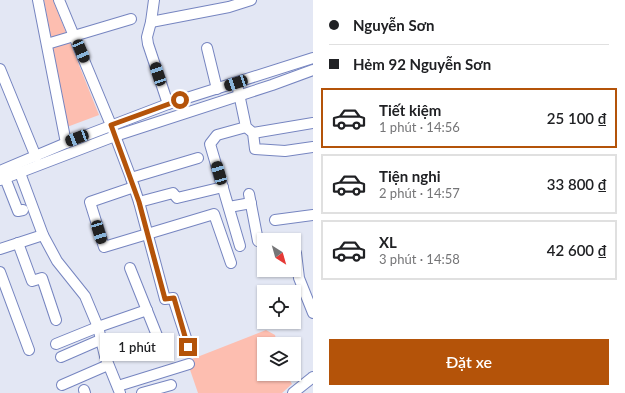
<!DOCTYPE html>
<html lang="vi">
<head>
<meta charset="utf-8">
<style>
  :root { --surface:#fff; --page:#f6f6f6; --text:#202124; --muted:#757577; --line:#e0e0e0; --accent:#b45309 }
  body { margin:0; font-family:Lato,sans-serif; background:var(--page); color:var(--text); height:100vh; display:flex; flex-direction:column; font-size:15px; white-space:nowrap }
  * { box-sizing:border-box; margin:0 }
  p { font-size:13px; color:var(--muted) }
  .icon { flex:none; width:22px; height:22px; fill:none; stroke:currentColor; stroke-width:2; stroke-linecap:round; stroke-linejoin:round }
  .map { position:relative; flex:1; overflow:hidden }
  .side { display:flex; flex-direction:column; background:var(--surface); width:312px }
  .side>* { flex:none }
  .banner { display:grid; align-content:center; height:88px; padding:0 16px; background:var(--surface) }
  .needle { width:26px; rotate:143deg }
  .buttons { position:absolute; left:257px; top:233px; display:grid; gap:8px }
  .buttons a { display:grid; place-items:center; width:44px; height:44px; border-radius:0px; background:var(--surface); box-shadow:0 1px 3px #0004; font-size:20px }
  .end { position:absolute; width:18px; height:18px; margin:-9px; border:5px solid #b45309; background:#fff; box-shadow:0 0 0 2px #fff }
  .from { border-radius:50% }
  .bubble { position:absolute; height:28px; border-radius:0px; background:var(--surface); box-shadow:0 1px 3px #0004; font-size:13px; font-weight:600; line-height:28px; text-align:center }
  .car { position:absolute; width:12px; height:24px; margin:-12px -6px; border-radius:5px; box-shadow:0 0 3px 1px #0007; background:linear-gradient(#222 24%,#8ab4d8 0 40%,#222 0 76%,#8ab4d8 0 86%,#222 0) }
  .banner b { display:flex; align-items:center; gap:14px; height:38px; font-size:15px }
  .banner b+b { border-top:1px solid var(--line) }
  .banner i { width:10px; height:10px; background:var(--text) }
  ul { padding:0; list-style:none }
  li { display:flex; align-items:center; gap:12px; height:60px; margin:0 8px 6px; padding:0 8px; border:2px solid var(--line); border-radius:0px }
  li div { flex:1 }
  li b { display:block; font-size:15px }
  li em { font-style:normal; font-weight:600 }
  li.on { border-color:var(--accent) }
  li>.icon { width:36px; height:36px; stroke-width:1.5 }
  .button { display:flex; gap:8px; margin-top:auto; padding:8px 16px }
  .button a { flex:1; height:46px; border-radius:0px; background:var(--accent); color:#fff; font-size:16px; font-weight:600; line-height:46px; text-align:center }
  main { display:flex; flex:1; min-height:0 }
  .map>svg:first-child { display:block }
  .green { fill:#fdbeb0 }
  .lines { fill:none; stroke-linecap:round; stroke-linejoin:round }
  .minor-casing { stroke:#7685c0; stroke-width:12 }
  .minor { stroke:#fff; stroke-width:10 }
  .route { stroke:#b45309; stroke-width:5 }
</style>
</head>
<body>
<main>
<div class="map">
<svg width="313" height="393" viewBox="0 0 313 393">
  <rect width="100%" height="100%" fill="#e3e7f4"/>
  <g class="green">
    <polygon points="44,0 53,0 99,115 67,127"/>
    <polygon points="266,330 275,335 277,344 264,344 264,374 286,374 292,384 282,393 198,393 187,361"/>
  </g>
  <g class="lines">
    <defs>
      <g id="minor">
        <polyline points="38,0 66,143"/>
        <polyline points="59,0 111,125 131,178 139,202 165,299 173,298 189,347"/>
        <polyline points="154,0 151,22 147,37 148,44 168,104"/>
        <polyline points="151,22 229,7 251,0"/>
        <polyline points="47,44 131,19"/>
        <polyline points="207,48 217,89"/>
        <polyline points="0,69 36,157"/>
        <polyline points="238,89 246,127 253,133 255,149 285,151 313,147"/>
        <polyline points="253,133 313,123"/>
        <polyline points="0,171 66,143 168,104 313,58"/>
        <polyline points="20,173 43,235 57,261 85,296 98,327 105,356 120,393"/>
        <polyline points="5,178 18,211 23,210"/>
        <polyline points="131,178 198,158"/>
        <polyline points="0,180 115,136 272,85 313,70"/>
        <polyline points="134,187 90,202 104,247 214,214 231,263"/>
        <polyline points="249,194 258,241"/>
        <polyline points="139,202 173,193 177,198 223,187"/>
        <polyline points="229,207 251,203"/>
        <polyline points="275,220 313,215"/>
        <polyline points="18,243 32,281 42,278 56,320"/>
        <polyline points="240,246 210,144 217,135 246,127"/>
        <polyline points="0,249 43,235"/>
        <polyline points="296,253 299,278 313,313"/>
        <polyline points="130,268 164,353"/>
        <polyline points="0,272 29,350"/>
        <polyline points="56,344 98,327 147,310"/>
        <polyline points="105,356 160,341"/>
        <polyline points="61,357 100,340"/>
        <polyline points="62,385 108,365"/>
        <polyline points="118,386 189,364"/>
        <polyline points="84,390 85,393"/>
        <polyline points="142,393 171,385"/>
        <polyline points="293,393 313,377"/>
      </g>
    </defs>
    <use href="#minor" class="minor-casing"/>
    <use href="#minor" class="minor"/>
  </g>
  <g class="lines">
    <polyline class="route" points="180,100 111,125 139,202 165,299 174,298 188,347"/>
  </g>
</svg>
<div class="buttons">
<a><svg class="needle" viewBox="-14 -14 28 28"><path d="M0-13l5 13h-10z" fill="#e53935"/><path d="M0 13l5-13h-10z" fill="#757577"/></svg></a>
<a><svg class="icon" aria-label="locate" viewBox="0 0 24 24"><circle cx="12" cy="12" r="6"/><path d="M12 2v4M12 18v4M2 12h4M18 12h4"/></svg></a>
<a><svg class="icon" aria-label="layers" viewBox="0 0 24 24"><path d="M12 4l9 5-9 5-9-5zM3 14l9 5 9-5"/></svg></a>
</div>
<i class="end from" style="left:180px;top:100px"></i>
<i class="end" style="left:188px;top:347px"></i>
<div class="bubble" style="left:100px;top:333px;width:74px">1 phút</div>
<i class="car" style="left:81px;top:51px;rotate:157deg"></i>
<i class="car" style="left:158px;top:74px;rotate:342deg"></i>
<i class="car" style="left:236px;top:83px;rotate:252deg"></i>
<i class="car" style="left:77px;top:138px;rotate:249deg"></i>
<i class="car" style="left:219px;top:173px;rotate:344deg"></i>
<i class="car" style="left:99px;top:232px;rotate:163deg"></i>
</div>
<section class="side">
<div class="banner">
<b><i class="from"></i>Nguyễn Sơn</b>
<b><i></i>Hẻm 92 Nguyễn Sơn</b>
</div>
<ul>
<li class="on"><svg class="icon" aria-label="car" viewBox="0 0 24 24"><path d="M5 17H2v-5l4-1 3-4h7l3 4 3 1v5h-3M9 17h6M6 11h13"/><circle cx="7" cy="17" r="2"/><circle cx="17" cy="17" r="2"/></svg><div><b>Tiết kiệm</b><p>1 phút · 14:56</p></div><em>25 100 ₫</em></li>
<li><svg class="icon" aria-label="car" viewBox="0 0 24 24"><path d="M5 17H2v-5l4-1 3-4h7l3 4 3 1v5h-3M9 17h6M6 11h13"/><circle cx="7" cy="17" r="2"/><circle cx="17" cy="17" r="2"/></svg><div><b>Tiện nghi</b><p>2 phút · 14:57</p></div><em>33 800 ₫</em></li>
<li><svg class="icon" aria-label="car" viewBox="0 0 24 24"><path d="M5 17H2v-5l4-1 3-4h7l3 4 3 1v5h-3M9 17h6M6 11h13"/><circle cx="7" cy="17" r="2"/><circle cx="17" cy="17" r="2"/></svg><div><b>XL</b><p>3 phút · 14:58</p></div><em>42 600 ₫</em></li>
</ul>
<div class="button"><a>Đặt xe</a></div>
</section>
</main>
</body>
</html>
